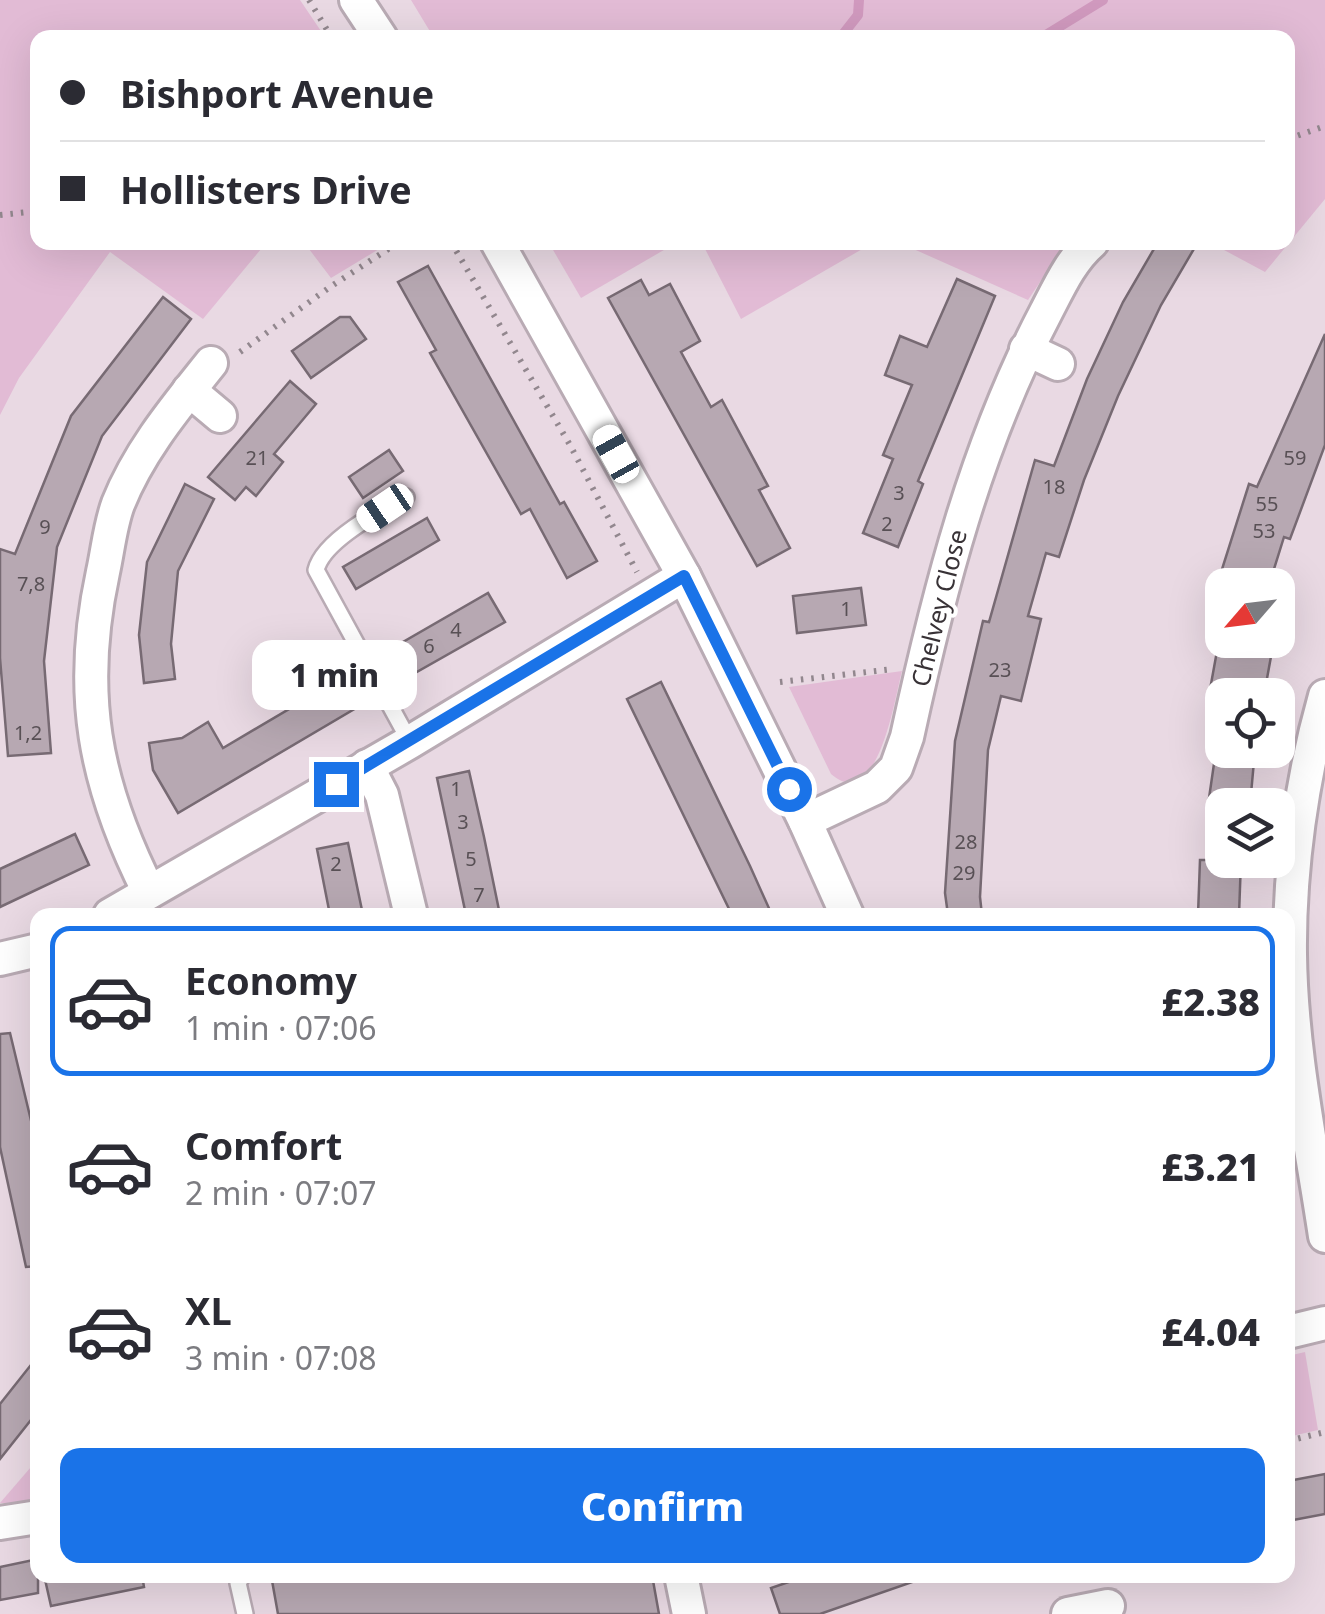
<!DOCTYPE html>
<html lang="en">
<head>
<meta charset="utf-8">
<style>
  :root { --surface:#fff; --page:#f7f7f7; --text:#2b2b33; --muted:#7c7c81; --line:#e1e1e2; --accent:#1a73e8 }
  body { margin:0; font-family:"Noto Sans",sans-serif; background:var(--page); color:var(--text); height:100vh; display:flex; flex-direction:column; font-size:38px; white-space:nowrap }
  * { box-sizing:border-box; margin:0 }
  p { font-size:32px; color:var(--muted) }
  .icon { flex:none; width:55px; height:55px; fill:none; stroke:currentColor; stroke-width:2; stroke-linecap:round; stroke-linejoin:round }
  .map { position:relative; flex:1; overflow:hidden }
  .panel { position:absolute; left:30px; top:908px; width:1265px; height:675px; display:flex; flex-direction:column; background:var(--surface); border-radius:20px; box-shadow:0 10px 40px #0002 }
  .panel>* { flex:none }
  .hud { position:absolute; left:30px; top:30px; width:1265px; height:220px; border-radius:20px; box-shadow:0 10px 40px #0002; display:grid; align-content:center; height:220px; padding:0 30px; background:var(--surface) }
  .needle { width:65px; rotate:242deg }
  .controls { position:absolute; left:1205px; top:568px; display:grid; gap:20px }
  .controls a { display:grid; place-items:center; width:90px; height:90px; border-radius:20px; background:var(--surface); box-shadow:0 10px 40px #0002; font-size:50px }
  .end { position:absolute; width:45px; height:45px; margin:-22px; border:12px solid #1a73e8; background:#fff; box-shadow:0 0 0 5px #fff }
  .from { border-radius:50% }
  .bubble { position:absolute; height:70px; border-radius:20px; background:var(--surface); box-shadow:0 10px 40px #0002; font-size:32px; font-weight:800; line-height:70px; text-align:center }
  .car { position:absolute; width:30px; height:60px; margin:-30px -15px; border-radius:12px; box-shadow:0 0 8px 2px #0007; background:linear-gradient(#fff 24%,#345 0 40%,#fff 0 76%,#345 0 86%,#fff 0) }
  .hud b { display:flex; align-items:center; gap:35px; height:95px; font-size:38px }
  .hud b+b { border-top:2px solid var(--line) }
  .hud i { width:25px; height:25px; background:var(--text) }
  ul { padding:18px 0 0; list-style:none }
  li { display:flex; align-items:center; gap:30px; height:150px; margin:0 20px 15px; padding:0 10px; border:5px solid transparent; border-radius:20px }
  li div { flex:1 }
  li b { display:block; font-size:38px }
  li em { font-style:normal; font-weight:800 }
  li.on { border-color:var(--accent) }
  li>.icon { width:90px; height:90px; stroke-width:1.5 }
  .primary-button { display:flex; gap:20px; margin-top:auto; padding:20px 30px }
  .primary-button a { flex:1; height:115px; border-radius:20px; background:var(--accent); color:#fff; font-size:40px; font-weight:800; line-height:115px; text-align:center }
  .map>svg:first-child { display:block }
  .green { fill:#e2bbd5 }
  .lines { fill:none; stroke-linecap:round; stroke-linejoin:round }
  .stream { stroke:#d099be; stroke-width:10 }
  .building { fill:#b7a8b2; stroke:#776a73; stroke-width:2.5 }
  .lane-casing { stroke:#b9abb4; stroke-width:20 }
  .street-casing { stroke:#b9abb4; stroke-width:38 }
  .path { stroke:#92878e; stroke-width:6; stroke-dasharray:2.5 8; stroke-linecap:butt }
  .lane { stroke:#fff; stroke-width:15 }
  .street { stroke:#fff; stroke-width:32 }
  .route { stroke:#1a73e8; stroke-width:12 }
  .labels { text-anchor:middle; stroke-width:8; stroke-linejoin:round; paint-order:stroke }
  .number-label { font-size:20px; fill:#585055 }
  .street-label { font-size:25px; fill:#383236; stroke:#fff }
</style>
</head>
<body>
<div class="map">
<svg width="1325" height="1614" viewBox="0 0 1325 1614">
  <rect width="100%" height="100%" fill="#e9d9e3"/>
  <g class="green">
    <polygon points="0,0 300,0 325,37 38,38 38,242 266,243 203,319 110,252 19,378 0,415"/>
    <polygon points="411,0 1325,0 1325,199 1265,272 1211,243 1288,242 1288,38 434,38"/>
    <polygon points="298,243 389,242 389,243 331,278 309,249"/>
    <polygon points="549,243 676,243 581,298"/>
    <polygon points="702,243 884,243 871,244 741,319"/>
    <polygon points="900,243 1075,243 1054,261 1028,300"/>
    <path d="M902,671C895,696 878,815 831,774L789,687Z"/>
    <polygon points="1305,1352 1318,1430 1288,1437 1288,1356"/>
    <polygon points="37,1460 37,1497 21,1503 0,1503"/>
  </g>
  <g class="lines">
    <g class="stream">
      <polyline points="840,38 858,15 859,0"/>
      <polyline points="1041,38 1103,0"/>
    </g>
  </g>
  <g class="building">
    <polygon points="1158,242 1198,242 1161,305 1118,396 1084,480 1059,557 1046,553 1028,616 1041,619 1021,701 1001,696 988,750 980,897 982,915 948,915 945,893 955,741 983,621 989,622 1035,460 1054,466 1087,379 1123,302"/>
    <polygon points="428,266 560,504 564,502 597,561 567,578 530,509 521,514 430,353 436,350 398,282"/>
    <polygon points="957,279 995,296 918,481 923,484 898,547 863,533 893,459 883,455 912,385 885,375 900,336 927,347"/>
    <polygon points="641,280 649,295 670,284 700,341 681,352 711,407 722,400 768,486 759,490 790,548 757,566 608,298"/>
    <polygon points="163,297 191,319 102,436 57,547 44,661 51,753 8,756 0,658 0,549 15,554 71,416"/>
    <polygon points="340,317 350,317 366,339 311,378 292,351"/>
    <polygon points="1325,334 1325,445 1290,539 1284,537 1269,585 1217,585 1249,484 1257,487"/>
    <polygon points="290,381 316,404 274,454 283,462 256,496 246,487 235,500 208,477"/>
    <polygon points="389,450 403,471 363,498 349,477"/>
    <polygon points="185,484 214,499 178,571 171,644 175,679 144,683 139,635 147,562"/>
    <polygon points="427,518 439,540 356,589 343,567"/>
    <polygon points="861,588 866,625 797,633 793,596"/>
    <polygon points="488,593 505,622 392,686 377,657"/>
    <polygon points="1219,640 1274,640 1264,695 1209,695"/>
    <polygon points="357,669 373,698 178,813 153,770 149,743 182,738 208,722 223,748"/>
    <polygon points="661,682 750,866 772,915 732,915 627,699"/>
    <polygon points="1216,750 1255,750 1250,805 1208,805"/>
    <polygon points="469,771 484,837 500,915 466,915 437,778"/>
    <polygon points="75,834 89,865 0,907 0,869"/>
    <polygon points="348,843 363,915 330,915 317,849"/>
    <polygon points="1200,860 1241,860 1239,915 1198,915"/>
    <polygon points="10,1033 34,1133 38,1132 38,1266 26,1267 0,1147 0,1034"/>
    <polygon points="38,1356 38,1411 0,1459 0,1404"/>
    <polygon points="1325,1474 1325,1514 1288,1521 1288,1481"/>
    <polygon points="38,1559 38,1593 0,1600 0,1567"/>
    <polygon points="44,1575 142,1575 144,1587 51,1606"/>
    <polygon points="271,1575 652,1575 659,1614 278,1614"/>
    <polygon points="809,1575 920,1575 921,1579 820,1614 780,1614 771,1588"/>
  </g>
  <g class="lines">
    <defs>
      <g id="lane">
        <path d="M406,497C379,511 323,541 316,570L410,742"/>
        <polyline points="243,1575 238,1583 245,1614"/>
      </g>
      <g id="street">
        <polyline points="356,0 381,38"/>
        <polyline points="497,242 684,576 805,821 847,915"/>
        <polyline points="1026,349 1058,364"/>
        <polyline points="189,390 220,416"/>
        <path d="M1325,696C1302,777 1289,869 1290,954C1291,1048 1311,1143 1325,1236"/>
        <polyline points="367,766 382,795 411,915"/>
        <path d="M805,821L877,787L896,768L907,737C939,590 976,445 1046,312C1059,287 1071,260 1092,242"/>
        <path d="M149,892C94,783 77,692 103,572C108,549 110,526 118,504C139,451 176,407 211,363"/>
        <polyline points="110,915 410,742 684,576"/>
        <polyline points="0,959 38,950"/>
        <polyline points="1288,1332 1325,1323"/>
        <polyline points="0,1523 38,1517"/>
        <polyline points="681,1575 689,1614"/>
        <polyline points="1068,1614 1108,1606"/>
      </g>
    </defs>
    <use href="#lane" class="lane-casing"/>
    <use href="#street" class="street-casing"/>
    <g class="path">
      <polyline points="309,0 332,38"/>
      <polyline points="1288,139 1325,126"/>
      <polyline points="0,215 38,211"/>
      <polyline points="451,242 570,445 637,572"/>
      <polyline points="240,352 330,287 399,242"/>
      <polyline points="780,682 893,669"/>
      <polyline points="1288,1441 1325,1432"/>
    </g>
    <use href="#lane" class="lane"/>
    <use href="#street" class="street"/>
  </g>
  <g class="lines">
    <polyline class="route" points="336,784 684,576 789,789"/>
  </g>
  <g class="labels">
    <g class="number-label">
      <text x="257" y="465">21</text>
      <text x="1295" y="465">59</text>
      <text x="1054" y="494">18</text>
      <text x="899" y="500">3</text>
      <text x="1267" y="511">55</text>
      <text x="887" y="531">2</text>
      <text x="45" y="534">9</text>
      <text x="1264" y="538">53</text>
      <text x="31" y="591">7,8</text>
      <text x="846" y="616">1</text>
      <text x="456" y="637">4</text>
      <text x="429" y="653">6</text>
      <text x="1000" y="677">23</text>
      <text x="28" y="740">1,2</text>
      <text x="456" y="796">1</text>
      <text x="463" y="829">3</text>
      <text x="966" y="849">28</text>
      <text x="471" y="866">5</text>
      <text x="336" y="871">2</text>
      <text x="964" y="880">29</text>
      <text x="479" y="902">7</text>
    </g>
    <g class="street-label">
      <text transform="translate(939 608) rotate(-76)" y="9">Chelvey Close</text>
    </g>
  </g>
</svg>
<div class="controls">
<a><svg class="needle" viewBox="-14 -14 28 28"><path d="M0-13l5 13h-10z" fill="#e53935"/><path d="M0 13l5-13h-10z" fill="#7c7c81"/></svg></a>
<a><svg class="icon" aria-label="locate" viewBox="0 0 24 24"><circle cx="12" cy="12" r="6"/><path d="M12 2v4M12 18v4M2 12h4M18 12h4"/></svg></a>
<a><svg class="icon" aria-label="layers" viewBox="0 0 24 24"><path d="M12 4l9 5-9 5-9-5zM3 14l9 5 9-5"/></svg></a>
</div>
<i class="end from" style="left:789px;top:789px"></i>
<i class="end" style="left:336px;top:784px"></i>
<div class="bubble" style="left:252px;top:640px;width:165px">1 min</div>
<i class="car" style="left:616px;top:454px;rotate:331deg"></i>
<i class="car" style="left:385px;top:508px;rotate:236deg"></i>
<div class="hud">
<b><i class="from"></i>Bishport Avenue</b>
<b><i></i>Hollisters Drive</b>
</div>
<section class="panel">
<ul>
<li class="on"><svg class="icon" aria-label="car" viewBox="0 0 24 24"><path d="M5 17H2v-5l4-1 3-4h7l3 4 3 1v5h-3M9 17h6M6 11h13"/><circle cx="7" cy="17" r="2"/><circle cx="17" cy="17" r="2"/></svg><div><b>Economy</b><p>1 min · 07:06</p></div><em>£2.38</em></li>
<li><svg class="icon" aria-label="car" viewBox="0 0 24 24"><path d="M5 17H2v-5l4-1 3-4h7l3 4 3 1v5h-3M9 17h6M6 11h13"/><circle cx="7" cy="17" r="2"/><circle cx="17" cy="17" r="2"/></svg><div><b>Comfort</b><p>2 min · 07:07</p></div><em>£3.21</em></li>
<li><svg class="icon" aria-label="car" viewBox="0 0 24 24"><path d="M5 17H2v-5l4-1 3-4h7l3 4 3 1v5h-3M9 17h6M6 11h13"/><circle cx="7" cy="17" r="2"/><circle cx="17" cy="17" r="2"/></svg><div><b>XL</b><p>3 min · 07:08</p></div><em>£4.04</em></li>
</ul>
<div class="primary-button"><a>Confirm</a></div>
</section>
</div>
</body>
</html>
